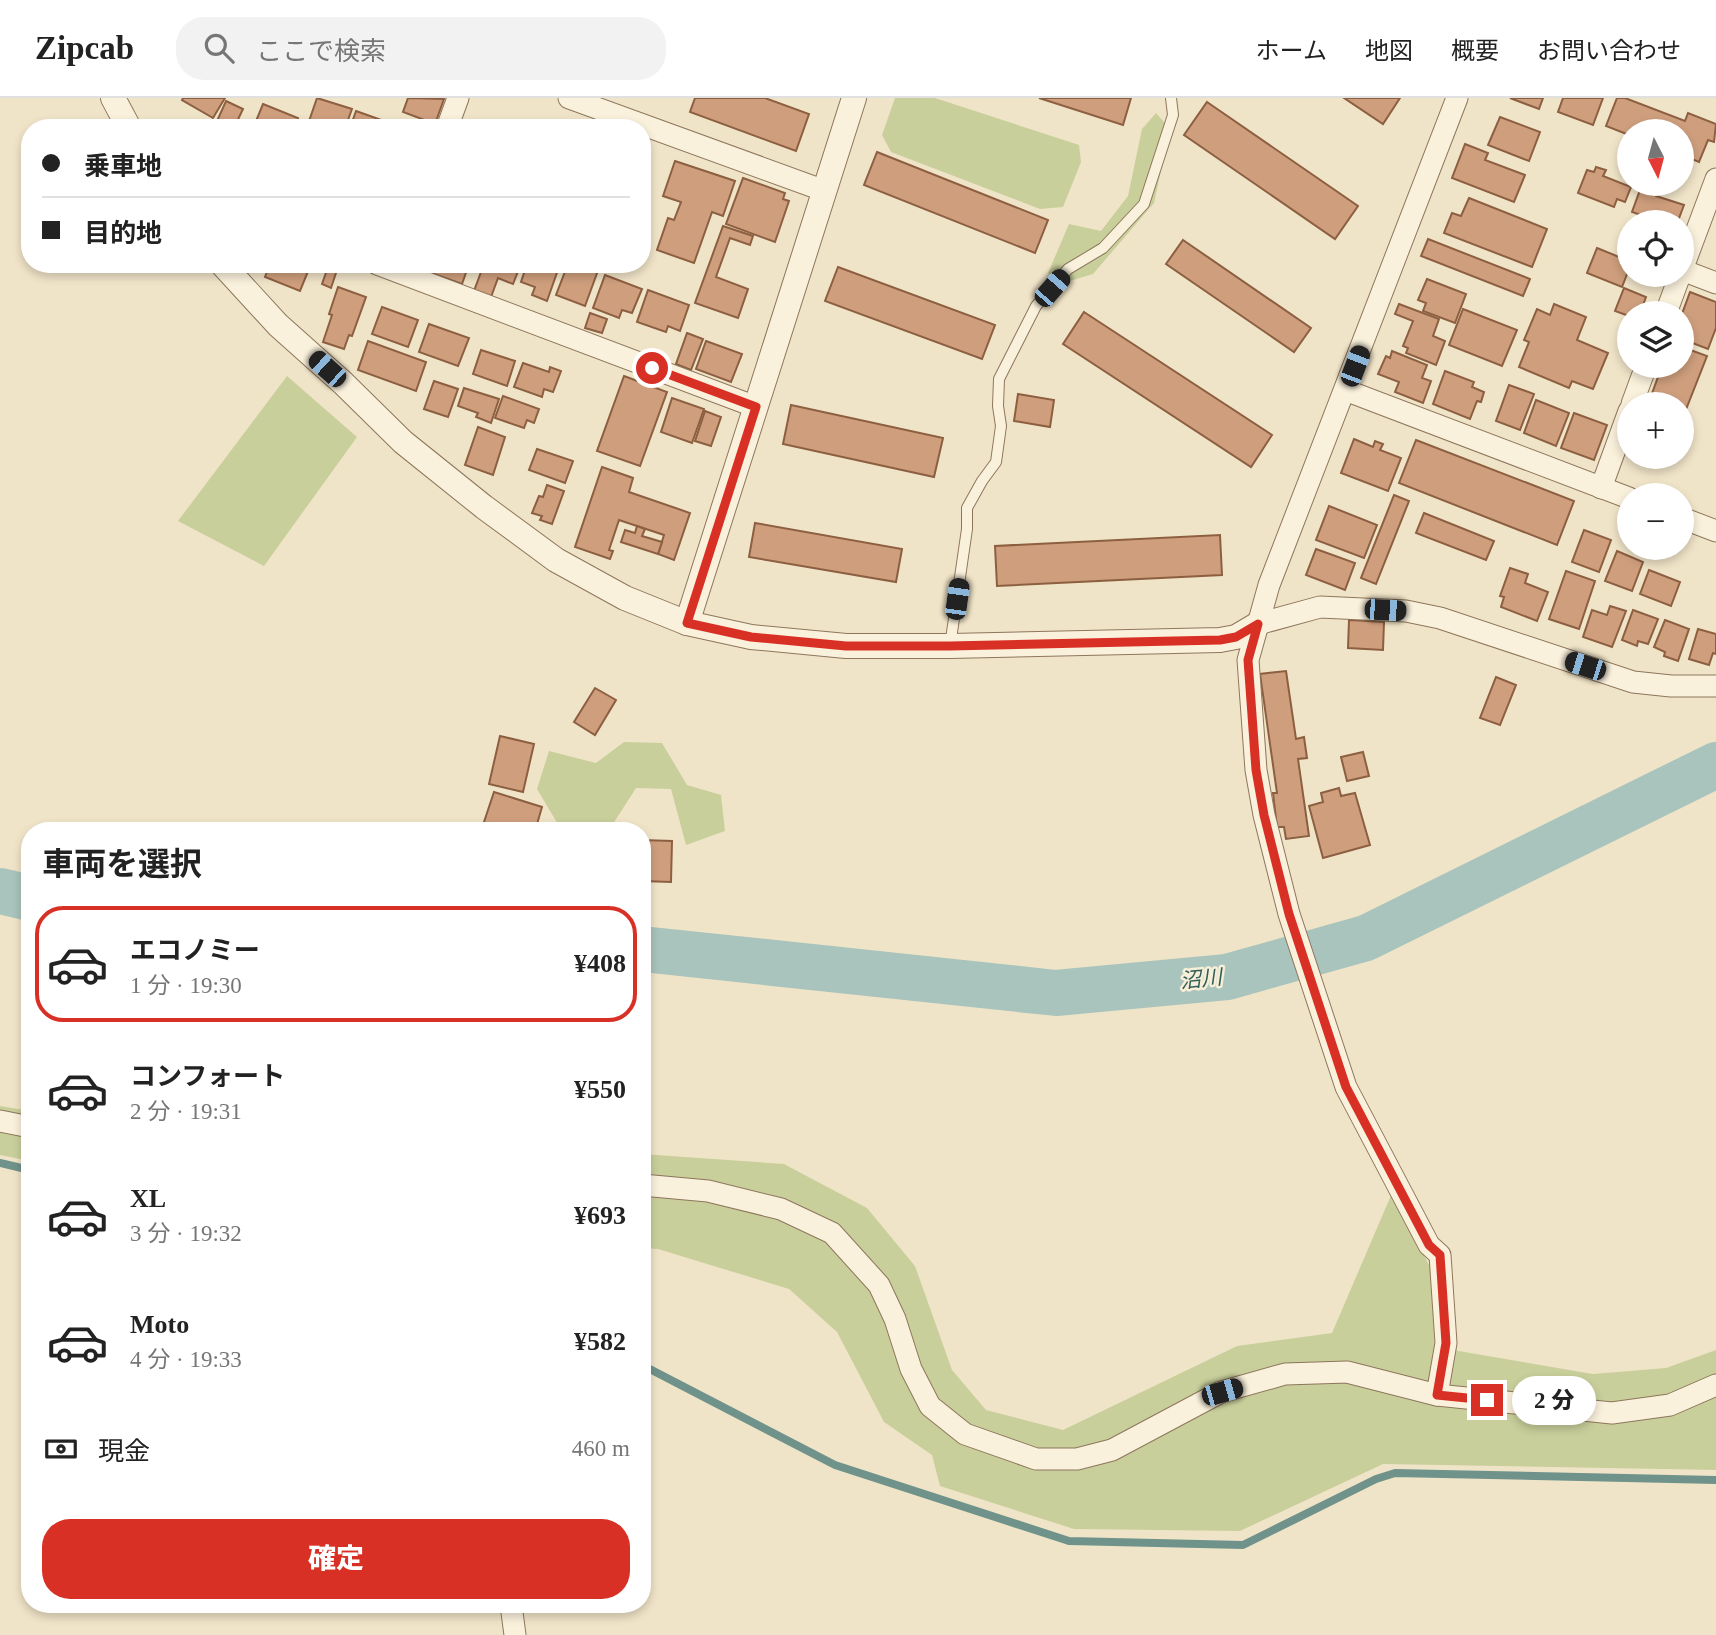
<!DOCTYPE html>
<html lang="ja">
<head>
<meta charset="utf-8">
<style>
  :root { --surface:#fff; --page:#f2f2f2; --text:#222; --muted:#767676; --line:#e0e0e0; --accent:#d93025 }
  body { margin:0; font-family:"Times New Roman","Noto Sans JP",serif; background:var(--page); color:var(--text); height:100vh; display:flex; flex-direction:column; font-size:26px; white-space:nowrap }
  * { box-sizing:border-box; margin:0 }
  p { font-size:23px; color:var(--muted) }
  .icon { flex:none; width:38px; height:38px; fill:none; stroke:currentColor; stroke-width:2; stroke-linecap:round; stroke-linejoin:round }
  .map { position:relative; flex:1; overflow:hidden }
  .details { position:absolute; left:21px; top:724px; width:630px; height:791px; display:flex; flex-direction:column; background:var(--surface); border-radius:28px; box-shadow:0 4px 10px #0003 }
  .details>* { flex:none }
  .top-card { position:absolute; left:21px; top:21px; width:630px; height:154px; border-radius:28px; box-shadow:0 4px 10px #0003; display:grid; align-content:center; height:154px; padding:0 21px; background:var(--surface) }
  .needle { width:46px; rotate:174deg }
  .controls { position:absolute; left:1617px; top:21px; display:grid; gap:14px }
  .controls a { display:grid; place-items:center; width:77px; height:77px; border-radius:50%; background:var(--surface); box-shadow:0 4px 10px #0003; font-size:35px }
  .end { position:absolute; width:32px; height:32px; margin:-16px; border:9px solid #d93025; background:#fff; box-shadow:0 0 0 4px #fff }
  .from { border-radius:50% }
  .bubble { position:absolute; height:49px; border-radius:24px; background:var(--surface); box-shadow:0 4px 10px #0003; font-size:23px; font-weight:800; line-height:49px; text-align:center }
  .car { position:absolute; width:21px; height:42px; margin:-21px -10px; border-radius:9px; box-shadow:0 0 5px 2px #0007; background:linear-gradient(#222 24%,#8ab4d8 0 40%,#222 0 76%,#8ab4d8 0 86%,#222 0) }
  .top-card b { display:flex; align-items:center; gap:24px; height:66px; font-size:26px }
  .top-card b+b { border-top:2px solid var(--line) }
  .top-card i { width:18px; height:18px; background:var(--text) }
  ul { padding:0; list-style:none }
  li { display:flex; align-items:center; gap:21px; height:116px; margin:0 14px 10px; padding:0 7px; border:4px solid transparent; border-radius:28px }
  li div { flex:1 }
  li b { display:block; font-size:26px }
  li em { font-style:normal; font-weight:800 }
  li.active { border-color:var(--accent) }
  li>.icon { width:63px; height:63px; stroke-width:1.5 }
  h2 { padding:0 21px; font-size:32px; line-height:84px }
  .pay { display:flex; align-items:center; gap:18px; height:77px; padding:0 21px; font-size:26px }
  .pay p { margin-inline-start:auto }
  .cta { display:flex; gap:14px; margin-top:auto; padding:14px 21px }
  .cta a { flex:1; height:80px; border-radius:28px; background:var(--accent); color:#fff; font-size:28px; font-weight:800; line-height:80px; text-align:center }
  header { display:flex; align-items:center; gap:42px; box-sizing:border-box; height:98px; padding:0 35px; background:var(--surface); border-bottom:2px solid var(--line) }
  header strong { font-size:33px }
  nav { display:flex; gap:38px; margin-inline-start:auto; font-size:24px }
  .search { width:490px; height:63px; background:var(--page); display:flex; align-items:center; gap:18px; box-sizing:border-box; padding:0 24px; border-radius:28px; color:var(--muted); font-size:26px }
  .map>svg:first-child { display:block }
  .green { fill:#c9cf9b }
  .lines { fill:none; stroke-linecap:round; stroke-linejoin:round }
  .stream { stroke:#6f938a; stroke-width:8 }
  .river { stroke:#a9c4bc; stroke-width:46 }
  .building { fill:#cf9f7d; stroke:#8d5f41; stroke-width:2 }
  .service-casing { stroke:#8d765c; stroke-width:12 }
  .minor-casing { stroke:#8d765c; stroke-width:23 }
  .tertiary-casing { stroke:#8d765c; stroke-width:26 }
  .service { stroke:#faf1dc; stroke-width:10 }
  .minor { stroke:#faf1dc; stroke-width:21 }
  .tertiary { stroke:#faf1dc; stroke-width:24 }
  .route { stroke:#d93025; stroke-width:9 }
  .labels { text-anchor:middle; stroke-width:5; stroke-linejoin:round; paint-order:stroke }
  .water-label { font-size:21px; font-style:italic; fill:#2f5d5a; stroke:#f7eed8 }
</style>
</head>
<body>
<header>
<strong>Zipcab</strong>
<div class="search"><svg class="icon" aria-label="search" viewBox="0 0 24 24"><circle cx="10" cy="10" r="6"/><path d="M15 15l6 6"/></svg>ここで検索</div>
<nav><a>ホーム</a><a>地図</a><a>概要</a><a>お問い合わせ</a></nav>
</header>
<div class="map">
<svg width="1716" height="1537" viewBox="0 0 1716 1537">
  <rect width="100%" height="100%" fill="#f0e4c8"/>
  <g class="green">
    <polygon points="895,0 935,0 1079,47 1081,64 1063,109 1040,111 891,54 882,37"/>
    <polygon points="1156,15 1170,31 1154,105 1093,176 1063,185 1048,175 1069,126 1101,133 1128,98 1142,31"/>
    <polygon points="287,278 357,339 264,468 178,423"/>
    <polygon points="624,644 662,645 687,687 721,697 725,733 686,747 671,691 636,690 611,729 562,733 537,691 549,653 596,665"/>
    <polygon points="0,1008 30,1013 30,1063 0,1057"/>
    <polygon points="642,1056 784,1066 867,1110 915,1168 952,1272 986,1312 1063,1332 1237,1248 1332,1235 1392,1095 1430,1169 1435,1249 1593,1276 1666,1270 1716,1252 1716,1372 1383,1366 1240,1433 1074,1431 940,1388 932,1357 884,1324 837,1234 789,1191 658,1151 642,1150"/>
  </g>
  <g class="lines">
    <g class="stream">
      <polyline points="0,1065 30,1072"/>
      <polyline points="642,1267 835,1367 1069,1443 1243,1447 1376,1381 1395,1375 1716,1382"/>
    </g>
    <g class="river">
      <polyline points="0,793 30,800"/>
      <polyline points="642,851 1056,895 1227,879 1366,840 1716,667"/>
    </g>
  </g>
  <g class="building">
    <polygon points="183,0 225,0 213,20 182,2"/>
    <polygon points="317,0 352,11 345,30 322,23 320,30 308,26"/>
    <polygon points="408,0 444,1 435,26 403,14"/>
    <polygon points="695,0 765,0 809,16 796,53 690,14"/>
    <polygon points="1039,0 1131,0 1123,27"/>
    <polygon points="1344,0 1400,0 1383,26"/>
    <polygon points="1510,0 1543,0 1539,11"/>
    <polygon points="1563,0 1603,0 1593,27 1558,14"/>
    <polygon points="1617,0 1625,0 1685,23 1688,15 1716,26 1714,44 1708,42 1699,64 1682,57 1682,33 1629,33 1629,37 1606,28"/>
    <polygon points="226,3 243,11 234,30 217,23"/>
    <polygon points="1207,4 1358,108 1335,141 1184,37"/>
    <polygon points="263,6 298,20 295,30 258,30 260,25 256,23"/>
    <polygon points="356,13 390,25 388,30 350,30"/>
    <polygon points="1500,19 1540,34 1529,63 1488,47"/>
    <polygon points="1465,46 1488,55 1485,62 1525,77 1514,104 1452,80"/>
    <polygon points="877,54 1048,122 1035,155 864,87"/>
    <polygon points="675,63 735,83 723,118 712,114 694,165 657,152 668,120 674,122 681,104 663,98"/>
    <polygon points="1596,69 1606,72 1603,78 1631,89 1625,104 1617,101 1614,109 1578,95 1587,72 1594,74"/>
    <polygon points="743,80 785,95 783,101 789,103 775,144 726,126"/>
    <polygon points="1649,89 1658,92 1656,98 1684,107 1678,123 1670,120 1669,124 1660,124 1632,114 1640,92 1647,94"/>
    <polygon points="1469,100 1547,131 1532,169 1444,135 1452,115 1461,118"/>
    <polygon points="723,128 753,138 750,147 730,140 716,179 748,191 738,220 695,205"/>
    <polygon points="1428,141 1530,181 1523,198 1421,158"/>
    <polygon points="1183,142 1311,230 1294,254 1166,166"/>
    <polygon points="1597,150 1629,163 1629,171 1622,189 1587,175"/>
    <polygon points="270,166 311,166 300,193 265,179"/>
    <polygon points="421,166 469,166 462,186 420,171"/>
    <polygon points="484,166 510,166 509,168 519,171 513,186 498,180 491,199 474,193"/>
    <polygon points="527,166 560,166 547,203 532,197 535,189 521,184"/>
    <polygon points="568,166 600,167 585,208 556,197"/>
    <polygon points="328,169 337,172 331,190 322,186"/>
    <polygon points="838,169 995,227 982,261 825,203"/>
    <polygon points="605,177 642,191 632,215 622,212 619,220 593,210"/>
    <polygon points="1427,181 1466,196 1455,225 1423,213 1426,205 1418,202"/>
    <polygon points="338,189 366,199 352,238 349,237 344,251 323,244 332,217 329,216"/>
    <polygon points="1624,190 1646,199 1640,215 1629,215 1629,218 1615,213"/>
    <polygon points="648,192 689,207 680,233 668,228 666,234 637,224"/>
    <polygon points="1690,194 1716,204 1716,230 1708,251 1682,241 1682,216"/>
    <polygon points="1399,206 1439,221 1433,238 1445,243 1436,267 1406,255 1408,250 1403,248 1413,223 1395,216"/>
    <polygon points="1554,206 1586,219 1577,242 1608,255 1593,291 1572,283 1569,290 1519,269 1529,244 1524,242 1537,211 1550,217"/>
    <polygon points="382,209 418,222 408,249 372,236"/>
    <polygon points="1463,211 1517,232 1502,268 1449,247"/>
    <polygon points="1084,214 1272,337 1251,369 1063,246"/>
    <polygon points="590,215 607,221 602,235 585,230"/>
    <polygon points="429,226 469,240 458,268 419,254"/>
    <polygon points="687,235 703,241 691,272 676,266"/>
    <polygon points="368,243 426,264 416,293 358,272"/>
    <polygon points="706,243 742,256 731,284 696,271"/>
    <polygon points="1685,250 1707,258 1685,314 1682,313 1682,306 1665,306 1650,301 1662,268 1682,268"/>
    <polygon points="481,252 515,263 507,288 473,276"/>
    <polygon points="1392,253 1427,267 1422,280 1431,283 1423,305 1395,294 1399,284 1378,276 1386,258 1390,260"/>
    <polygon points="523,265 549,274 550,269 561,273 553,294 544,291 542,299 514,289"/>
    <polygon points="1445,273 1474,284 1472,289 1484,294 1481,304 1477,303 1470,321 1433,306"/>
    <polygon points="624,278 667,294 640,368 597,353"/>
    <polygon points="434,283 458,291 448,319 424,311"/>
    <polygon points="1509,287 1534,296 1520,332 1496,323"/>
    <polygon points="464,290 499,301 491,325 476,319 478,315 458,308"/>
    <polygon points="1018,296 1054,302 1050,329 1014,323"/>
    <polygon points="503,298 539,311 534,325 527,322 524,330 495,320"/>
    <polygon points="672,300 704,311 692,345 661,334"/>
    <polygon points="1536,302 1569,315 1556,348 1524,335"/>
    <polygon points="791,307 943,340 934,379 783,346"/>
    <polygon points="705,313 721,319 711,348 695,343"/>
    <polygon points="1574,315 1607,327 1594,362 1561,350"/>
    <polygon points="478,329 505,339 493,377 465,367"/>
    <polygon points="1354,341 1373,349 1375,343 1383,346 1380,352 1401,360 1388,393 1341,375"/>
    <polygon points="1416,342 1574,403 1557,447 1399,385"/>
    <polygon points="537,351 573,363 565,385 529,372"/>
    <polygon points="602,369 633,380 629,394 690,415 674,462 658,456 664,437 619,422 609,452 613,453 610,461 575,449"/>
    <polygon points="547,387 564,393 552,426 540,422 542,418 532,415 539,398 543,399"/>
    <polygon points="1394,397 1409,403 1376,486 1361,480"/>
    <polygon points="1329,408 1377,427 1364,460 1316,442"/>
    <polygon points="1424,415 1494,443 1486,462 1416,435"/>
    <polygon points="755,425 902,451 896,484 749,459"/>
    <polygon points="637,428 645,431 642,438 662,444 658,456 621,444 625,432 635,435"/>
    <polygon points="1584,432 1611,442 1599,474 1572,464"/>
    <polygon points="1220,437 1222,477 997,488 995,448"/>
    <polygon points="1316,451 1355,465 1345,492 1306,477"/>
    <polygon points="1617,453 1643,464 1632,493 1605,483"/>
    <polygon points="1510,470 1528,476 1525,485 1548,494 1537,523 1501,509 1504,499 1500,498"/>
    <polygon points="1649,472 1680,484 1671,508 1640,496"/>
    <polygon points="1566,473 1595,483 1579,531 1549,521"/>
    <polygon points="1610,508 1626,513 1612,549 1583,539 1592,512 1607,517"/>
    <polygon points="1633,512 1658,521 1648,546 1638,543 1637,548 1622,542"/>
    <polygon points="1349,522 1384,524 1383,552 1348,550"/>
    <polygon points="1665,522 1689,531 1678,563 1664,558 1665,554 1654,549"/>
    <polygon points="1698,531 1716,536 1716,556 1713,555 1709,567 1689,561"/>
    <polygon points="1286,573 1296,641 1304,639 1307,660 1298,661 1309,738 1286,741 1284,729 1277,729 1273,695 1277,695 1260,576"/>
    <polygon points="1496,579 1516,587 1500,627 1480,620"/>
    <polygon points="595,590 616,602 595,637 574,624"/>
    <polygon points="500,638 534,646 523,694 489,686"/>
    <polygon points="1363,654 1369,678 1347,683 1341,659"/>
    <polygon points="1339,690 1341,698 1355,695 1370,747 1323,760 1309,708 1323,704 1321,695"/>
    <polygon points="494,694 542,709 535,733 481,733"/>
    <polygon points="642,742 672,743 671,784 642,783"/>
  </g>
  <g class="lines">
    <defs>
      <polyline id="service" points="950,548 967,431 967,410 982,383 996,364 1001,328 998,308 999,281 1036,208 1068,171 1103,150 1144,106 1173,17 1171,0"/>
      <g id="minor">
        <polyline points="569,0 825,93"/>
        <polyline points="447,30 458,0"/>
        <polyline points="377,166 756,309"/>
        <polyline points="1682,172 1716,81"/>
        <polyline points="1682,172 1716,185"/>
        <polyline points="1666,215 1680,177"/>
        <polyline points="1345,292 1629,400"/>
        <polyline points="1632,306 1646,268"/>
        <polyline points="1601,390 1629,313"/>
        <polyline points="1682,420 1716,433"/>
        <polyline points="1258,526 1320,509 1406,513 1440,520 1633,584 1671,588 1716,588"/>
        <polyline points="0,1023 30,1029"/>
        <polyline points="642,1087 708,1093 781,1111 832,1135 879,1187 895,1221 911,1271 930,1308 965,1336 1036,1361 1077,1361 1112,1352 1221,1294 1285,1276 1347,1274 1437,1297 1612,1315 1670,1307 1716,1287"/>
        <polyline points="1437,1297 1446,1245 1440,1157 1429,1147 1346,989 1289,816 1264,717 1256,672 1248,562 1269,487 1457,0"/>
        <polyline points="511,1507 515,1537"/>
      </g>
      <g id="tertiary">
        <polyline points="113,0 129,30"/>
        <polyline points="222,166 278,227 343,285 403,344 484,409 556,462 625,500 687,525 751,539 846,548 950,548 1220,542 1236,539 1258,526"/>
        <polyline points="687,525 854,0"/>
      </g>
    </defs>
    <use href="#service" class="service-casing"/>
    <use href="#minor" class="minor-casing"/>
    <use href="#tertiary" class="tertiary-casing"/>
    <use href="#service" class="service"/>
    <use href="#minor" class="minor"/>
    <use href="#tertiary" class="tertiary"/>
  </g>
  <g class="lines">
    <polyline class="route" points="652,270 756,309 687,525 751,539 846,548 950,548 1220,542 1236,539 1258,526 1248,562 1256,672 1264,717 1289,816 1346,989 1429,1147 1440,1157 1446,1245 1437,1297 1487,1302"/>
  </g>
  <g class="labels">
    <g class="water-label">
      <text transform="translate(1201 881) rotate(-6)" y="7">沼川</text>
    </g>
  </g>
</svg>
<div class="controls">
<a><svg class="needle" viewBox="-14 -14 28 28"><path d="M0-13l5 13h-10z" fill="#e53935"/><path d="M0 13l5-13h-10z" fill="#767676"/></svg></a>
<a><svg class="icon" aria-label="locate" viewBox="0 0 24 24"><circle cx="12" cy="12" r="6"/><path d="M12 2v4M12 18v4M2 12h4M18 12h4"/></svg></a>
<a><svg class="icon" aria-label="layers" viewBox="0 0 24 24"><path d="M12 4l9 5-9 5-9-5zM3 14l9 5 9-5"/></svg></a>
<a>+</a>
<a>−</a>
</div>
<i class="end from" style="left:652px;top:270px"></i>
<i class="end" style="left:1487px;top:1302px"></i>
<div class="bubble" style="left:1512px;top:1278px;width:84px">2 分</div>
<i class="car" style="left:1052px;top:190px;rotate:41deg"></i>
<i class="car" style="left:1355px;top:268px;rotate:21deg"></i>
<i class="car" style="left:327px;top:271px;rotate:312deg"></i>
<i class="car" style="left:957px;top:501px;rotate:8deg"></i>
<i class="car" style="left:1385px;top:512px;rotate:93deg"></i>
<i class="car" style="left:1585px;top:568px;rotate:288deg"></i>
<i class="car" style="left:1222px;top:1294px;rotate:74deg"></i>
<div class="top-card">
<b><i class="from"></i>乗車地</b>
<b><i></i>目的地</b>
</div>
<section class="details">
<h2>車両を選択</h2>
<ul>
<li class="active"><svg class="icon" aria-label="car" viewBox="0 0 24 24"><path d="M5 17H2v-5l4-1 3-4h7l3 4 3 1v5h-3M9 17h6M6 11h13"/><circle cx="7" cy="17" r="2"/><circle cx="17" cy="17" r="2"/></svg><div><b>エコノミー</b><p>1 分 · 19:30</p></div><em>¥408</em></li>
<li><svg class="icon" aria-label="car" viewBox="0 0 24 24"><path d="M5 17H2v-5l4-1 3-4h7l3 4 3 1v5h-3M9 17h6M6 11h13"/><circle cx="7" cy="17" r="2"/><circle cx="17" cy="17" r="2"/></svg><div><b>コンフォート</b><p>2 分 · 19:31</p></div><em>¥550</em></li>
<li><svg class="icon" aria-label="car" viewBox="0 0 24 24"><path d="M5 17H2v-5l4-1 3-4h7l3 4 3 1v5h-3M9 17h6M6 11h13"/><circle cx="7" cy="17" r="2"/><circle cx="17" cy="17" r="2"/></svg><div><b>XL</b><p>3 分 · 19:32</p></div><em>¥693</em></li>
<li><svg class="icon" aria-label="car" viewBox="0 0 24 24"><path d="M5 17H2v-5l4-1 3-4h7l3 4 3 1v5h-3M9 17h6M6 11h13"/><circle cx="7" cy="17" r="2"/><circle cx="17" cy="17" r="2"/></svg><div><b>Moto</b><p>4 分 · 19:33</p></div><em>¥582</em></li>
</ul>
<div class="pay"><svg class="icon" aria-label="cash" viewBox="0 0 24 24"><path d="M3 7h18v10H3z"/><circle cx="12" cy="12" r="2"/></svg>現金<p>460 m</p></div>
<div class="cta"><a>確定</a></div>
</section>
</div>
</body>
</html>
